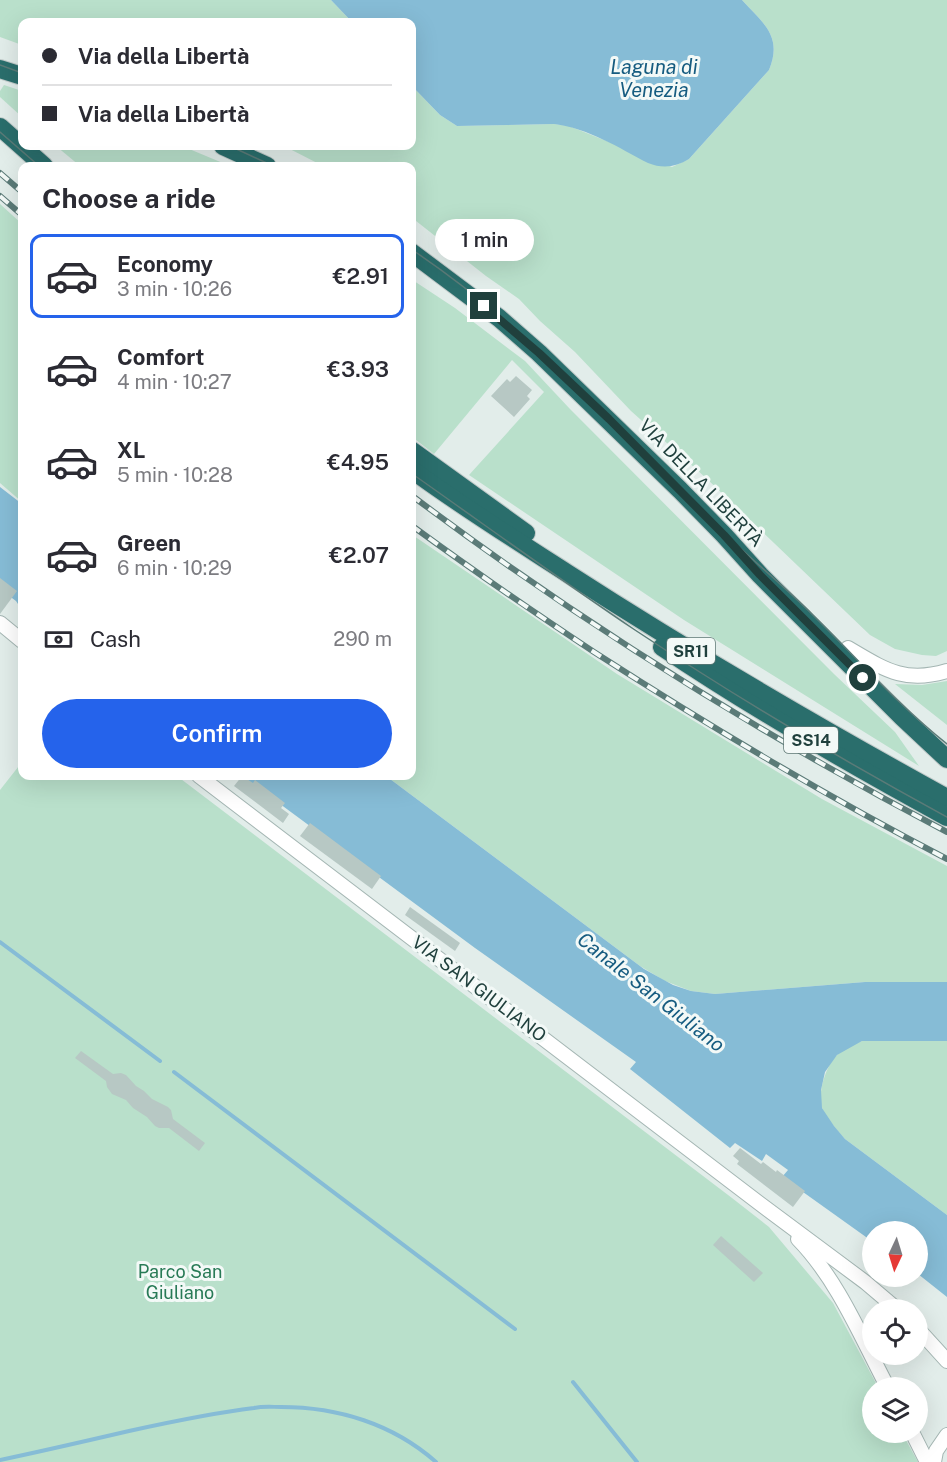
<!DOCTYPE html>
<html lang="en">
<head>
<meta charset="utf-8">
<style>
  :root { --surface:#fff; --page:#f7f7f7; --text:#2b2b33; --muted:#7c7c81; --line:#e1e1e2; --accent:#2563eb }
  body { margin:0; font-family:"Public Sans",sans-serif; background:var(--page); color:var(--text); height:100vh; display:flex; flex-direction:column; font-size:22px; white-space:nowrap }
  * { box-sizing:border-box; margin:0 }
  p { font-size:20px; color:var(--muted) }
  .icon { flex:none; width:33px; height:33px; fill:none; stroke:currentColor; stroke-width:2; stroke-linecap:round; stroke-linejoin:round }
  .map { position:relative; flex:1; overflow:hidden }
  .side { position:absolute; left:18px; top:162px; width:398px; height:618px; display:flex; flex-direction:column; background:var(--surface); border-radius:12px; box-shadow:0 6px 24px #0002 }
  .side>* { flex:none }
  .guide { position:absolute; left:18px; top:18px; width:398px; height:132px; border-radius:12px; box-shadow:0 6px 24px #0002; display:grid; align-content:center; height:132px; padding:0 24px; background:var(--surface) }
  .needle { width:39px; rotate:184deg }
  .fabs { position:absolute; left:862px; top:1221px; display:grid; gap:12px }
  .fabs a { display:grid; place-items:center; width:66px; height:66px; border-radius:50%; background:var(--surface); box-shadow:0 6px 24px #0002; font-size:30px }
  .end { position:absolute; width:27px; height:27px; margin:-14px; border:8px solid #20403d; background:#fff; box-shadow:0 0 0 3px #fff }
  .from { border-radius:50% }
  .bubble { position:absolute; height:42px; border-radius:21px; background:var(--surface); box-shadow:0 6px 24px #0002; font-size:20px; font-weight:600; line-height:42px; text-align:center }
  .guide b { display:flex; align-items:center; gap:21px; height:57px; font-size:22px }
  .guide b+b { border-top:2px solid var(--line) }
  .guide i { width:15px; height:15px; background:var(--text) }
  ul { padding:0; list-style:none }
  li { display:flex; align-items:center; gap:18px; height:84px; margin:0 12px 9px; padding:0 12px; border:3px solid transparent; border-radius:12px }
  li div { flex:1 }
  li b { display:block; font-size:22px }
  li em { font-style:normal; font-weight:600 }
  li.current { border-color:var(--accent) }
  li>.icon { width:54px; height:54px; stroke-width:1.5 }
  h2 { padding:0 24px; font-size:27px; line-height:72px }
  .pay { display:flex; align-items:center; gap:15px; height:66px; padding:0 24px; font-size:22px }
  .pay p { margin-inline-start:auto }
  .cta { display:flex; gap:12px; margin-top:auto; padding:12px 24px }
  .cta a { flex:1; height:69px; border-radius:36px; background:var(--accent); color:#fff; font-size:24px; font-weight:600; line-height:69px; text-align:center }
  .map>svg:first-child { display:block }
  .green { fill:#b9e0cb }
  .water { fill:#86bcd6 }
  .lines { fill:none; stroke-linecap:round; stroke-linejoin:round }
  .stream { stroke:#86bcd6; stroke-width:4 }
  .building { fill:#b7c8c4 }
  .minor-casing { stroke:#a4b6b3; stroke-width:16 }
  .highway-casing { stroke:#c1cac9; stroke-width:20 }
  .minor { stroke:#fff; stroke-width:14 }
  .highway { stroke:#2a6e6c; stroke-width:18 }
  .tram { stroke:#5b7b78; stroke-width:1.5 }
  .rail-casing { stroke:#5b7b78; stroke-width:6 }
  .rail { stroke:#f3f9f7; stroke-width:4; stroke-dasharray:11; stroke-linecap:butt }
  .route { stroke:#20403d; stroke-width:8 }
  .labels { text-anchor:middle; stroke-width:6; stroke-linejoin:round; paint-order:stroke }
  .shield { fill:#f3f9f7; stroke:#5f7875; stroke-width:1.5 }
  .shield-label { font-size:16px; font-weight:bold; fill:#20403d }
  .street-label { font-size:18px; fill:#20403d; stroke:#f3f9f7 }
  .park-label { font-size:18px; fill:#287a56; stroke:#f3f9f7 }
  .water-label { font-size:20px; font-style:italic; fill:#165c80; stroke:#f3f9f7 }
</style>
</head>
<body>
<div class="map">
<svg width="947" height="1462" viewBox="0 0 947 1462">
  <rect width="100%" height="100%" fill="#e2edea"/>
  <g class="green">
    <polygon points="0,0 331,0 352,22 22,22 22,45 0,37"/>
    <path d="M742,0H947V651L936,656L922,655L895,649L870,635L706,478L631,411L575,352L540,321L519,299L486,276L411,217V166H323L284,146H411V85L440,115L457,126L554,124L569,126L672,167L689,159L769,70C783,36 763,23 742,0Z"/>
    <polygon points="4,85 22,91 22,117 0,97 0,91"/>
    <polygon points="56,146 182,146 230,166 80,166"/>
    <polygon points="0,204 22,224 22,502 0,483"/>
    <polygon points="411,279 455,308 525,361 570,409 834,674 895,732 919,766 684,620 469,475 544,392 512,360 434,454 411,436"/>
    <polygon points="411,534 617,674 822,799 947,866 947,982 865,982 715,994 691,991 665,981 640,966 386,776 411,776"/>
    <polygon points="947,681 947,725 895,684 922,685"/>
    <polygon points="22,762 22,776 177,776 732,1198 769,1227 833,1303 878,1387 873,1388 873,1432 902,1433 918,1462 0,1462 0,790"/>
    <path d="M862,1041H947V1215L845,1139C838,1131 826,1118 822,1108C817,1094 826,1065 837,1055C843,1049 854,1044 862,1041Z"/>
  </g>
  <g class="water">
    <path d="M331,0H742C763,23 783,36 769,70L689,159C676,167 663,169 648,163C619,148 588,128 554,124L457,126L440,115L411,85V22H352Z"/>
    <polygon points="0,487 22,504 22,610 16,601 0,589"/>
    <polygon points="242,776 386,776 644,969 673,985 691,991 715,994 865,982 947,982 947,1041 862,1041 837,1055 825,1072 821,1090 822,1108 834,1126 845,1139 947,1215 947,1297 918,1274 918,1232 873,1232 873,1242 782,1177 788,1170 766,1154 762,1161 735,1143 730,1148 630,1069 636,1062 475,948"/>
  </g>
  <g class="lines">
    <g class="stream">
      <polyline points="0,942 160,1061"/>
      <polyline points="174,1072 515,1329"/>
      <polyline points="573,1382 637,1462"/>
      <path d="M0,1460C43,1451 86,1441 129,1431C170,1422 212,1413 254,1408C263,1406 272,1407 281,1407C338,1407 393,1424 436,1462"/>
    </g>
  </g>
  <g class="building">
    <polygon points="516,376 532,390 527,396 530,399 514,417 491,396 507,379 510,382"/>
    <polygon points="0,578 17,591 0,614"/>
    <polygon points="242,776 253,783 255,780 285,803 281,808 289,814 283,823 234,786"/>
    <polygon points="310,823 381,876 372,889 300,836"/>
    <polygon points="410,907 460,943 455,951 405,915"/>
    <polygon points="81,1051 113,1074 121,1073 126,1075 136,1086 144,1091 152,1099 168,1107 171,1110 173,1119 205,1143 199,1151 169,1128 159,1128 155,1126 147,1117 133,1108 126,1100 112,1094 107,1087 106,1081 75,1058"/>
    <polygon points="740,1148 761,1164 763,1162 776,1172 777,1170 805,1191 793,1207 737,1164 739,1161 733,1156"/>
    <polygon points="721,1236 763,1273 754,1282 713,1245"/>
  </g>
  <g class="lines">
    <defs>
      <g id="minor">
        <polyline points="0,623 22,641"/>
        <path d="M848,648C884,669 904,684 947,671"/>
        <polyline points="199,776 759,1203 865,1282 898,1310"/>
        <path d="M798,1239C838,1280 861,1337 888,1388"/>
        <polyline points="918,1329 947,1361"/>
        <polyline points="912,1432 927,1462"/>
        <polyline points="934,1462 936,1451 947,1435"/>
      </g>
      <g id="highway">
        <polyline points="0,69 22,76"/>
        <polyline points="0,127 44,166"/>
        <polyline points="223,146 267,166"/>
        <polyline points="411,252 499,318 539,353 680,490 724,535 760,575 902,717 947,759"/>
        <polyline points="411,450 526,533"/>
        <path d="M411,469C461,506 514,539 567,573C691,653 818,727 947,798"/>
        <path d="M662,647C754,709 850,764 947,817"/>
      </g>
    </defs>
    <use href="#minor" class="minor-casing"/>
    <use href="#highway" class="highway-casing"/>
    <use href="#minor" class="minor"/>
    <use href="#highway" class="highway"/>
    <g class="tram">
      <polyline points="0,65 22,73"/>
      <polyline points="0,132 39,166"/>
      <polyline points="230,146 273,166"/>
      <path d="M411,249C529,328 623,432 723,532C752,560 784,586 813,615C857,658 899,706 947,744"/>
      <path d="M411,473C485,525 559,579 635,630C736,697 840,759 947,817"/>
    </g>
    <defs>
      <g id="rail">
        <polyline points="0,173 22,192"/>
        <polyline points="0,196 22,215"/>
        <path d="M411,495C580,622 760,734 947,832"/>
        <path d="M411,525C471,569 532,611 594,652C709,726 826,796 947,859"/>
      </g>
    </defs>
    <use href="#rail" class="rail-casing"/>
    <use href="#rail" class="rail"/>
  </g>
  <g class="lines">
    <polyline class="route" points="484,306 539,353 609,419 724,535 760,575 863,678"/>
  </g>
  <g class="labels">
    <g class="shield">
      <rect x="667" y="638" width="48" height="26" rx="4.5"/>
      <rect x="784" y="727" width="54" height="26" rx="4.5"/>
    </g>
    <g class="shield-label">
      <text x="691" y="657">SR11</text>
      <text x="811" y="746">SS14</text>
    </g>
    <g class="street-label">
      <text transform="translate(701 483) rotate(46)" y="6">VIA DELLA LIBERTÀ</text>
      <text transform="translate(479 989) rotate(37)" y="6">VIA SAN GIULIANO</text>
    </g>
    <g class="park-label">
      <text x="180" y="1278">Parco San<tspan x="180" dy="21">Giuliano</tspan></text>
    </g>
    <g class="water-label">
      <text x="654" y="74">Laguna di<tspan x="654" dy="23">Venezia</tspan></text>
      <text transform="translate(651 992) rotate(38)" y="7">Canale San Giuliano</text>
    </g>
  </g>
</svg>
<div class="fabs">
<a><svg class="needle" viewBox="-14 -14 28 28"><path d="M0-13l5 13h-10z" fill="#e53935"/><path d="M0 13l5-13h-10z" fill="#7c7c81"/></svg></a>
<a><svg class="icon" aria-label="locate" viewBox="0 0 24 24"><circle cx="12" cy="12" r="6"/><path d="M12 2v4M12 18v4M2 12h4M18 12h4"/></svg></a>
<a><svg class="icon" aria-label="layers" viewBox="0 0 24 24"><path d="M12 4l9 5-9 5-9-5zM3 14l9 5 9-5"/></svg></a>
</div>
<i class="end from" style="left:863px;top:678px"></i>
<i class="end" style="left:484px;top:306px"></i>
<div class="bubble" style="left:435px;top:219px;width:99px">1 min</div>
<div class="guide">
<b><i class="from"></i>Via della Libertà</b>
<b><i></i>Via della Libertà</b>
</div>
<section class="side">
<h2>Choose a ride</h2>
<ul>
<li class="current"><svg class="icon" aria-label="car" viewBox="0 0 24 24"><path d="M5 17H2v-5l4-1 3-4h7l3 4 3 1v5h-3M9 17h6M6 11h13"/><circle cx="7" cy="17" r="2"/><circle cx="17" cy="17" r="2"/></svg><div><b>Economy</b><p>3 min · 10:26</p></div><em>€2.91</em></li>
<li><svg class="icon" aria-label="car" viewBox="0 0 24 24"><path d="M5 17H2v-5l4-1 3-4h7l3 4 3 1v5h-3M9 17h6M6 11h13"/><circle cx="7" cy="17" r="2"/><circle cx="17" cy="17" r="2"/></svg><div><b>Comfort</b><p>4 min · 10:27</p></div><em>€3.93</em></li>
<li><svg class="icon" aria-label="car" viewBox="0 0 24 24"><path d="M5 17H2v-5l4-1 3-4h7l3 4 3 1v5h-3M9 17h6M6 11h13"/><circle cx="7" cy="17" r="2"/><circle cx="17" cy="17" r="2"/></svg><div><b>XL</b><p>5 min · 10:28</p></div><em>€4.95</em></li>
<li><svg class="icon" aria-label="car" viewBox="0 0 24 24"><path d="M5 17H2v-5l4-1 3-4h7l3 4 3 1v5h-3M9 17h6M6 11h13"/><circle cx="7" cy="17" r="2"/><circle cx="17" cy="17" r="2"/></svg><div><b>Green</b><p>6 min · 10:29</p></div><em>€2.07</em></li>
</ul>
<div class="pay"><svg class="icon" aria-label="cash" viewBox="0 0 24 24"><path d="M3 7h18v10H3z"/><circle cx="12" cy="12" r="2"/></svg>Cash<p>290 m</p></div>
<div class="cta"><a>Confirm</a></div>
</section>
</div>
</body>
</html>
